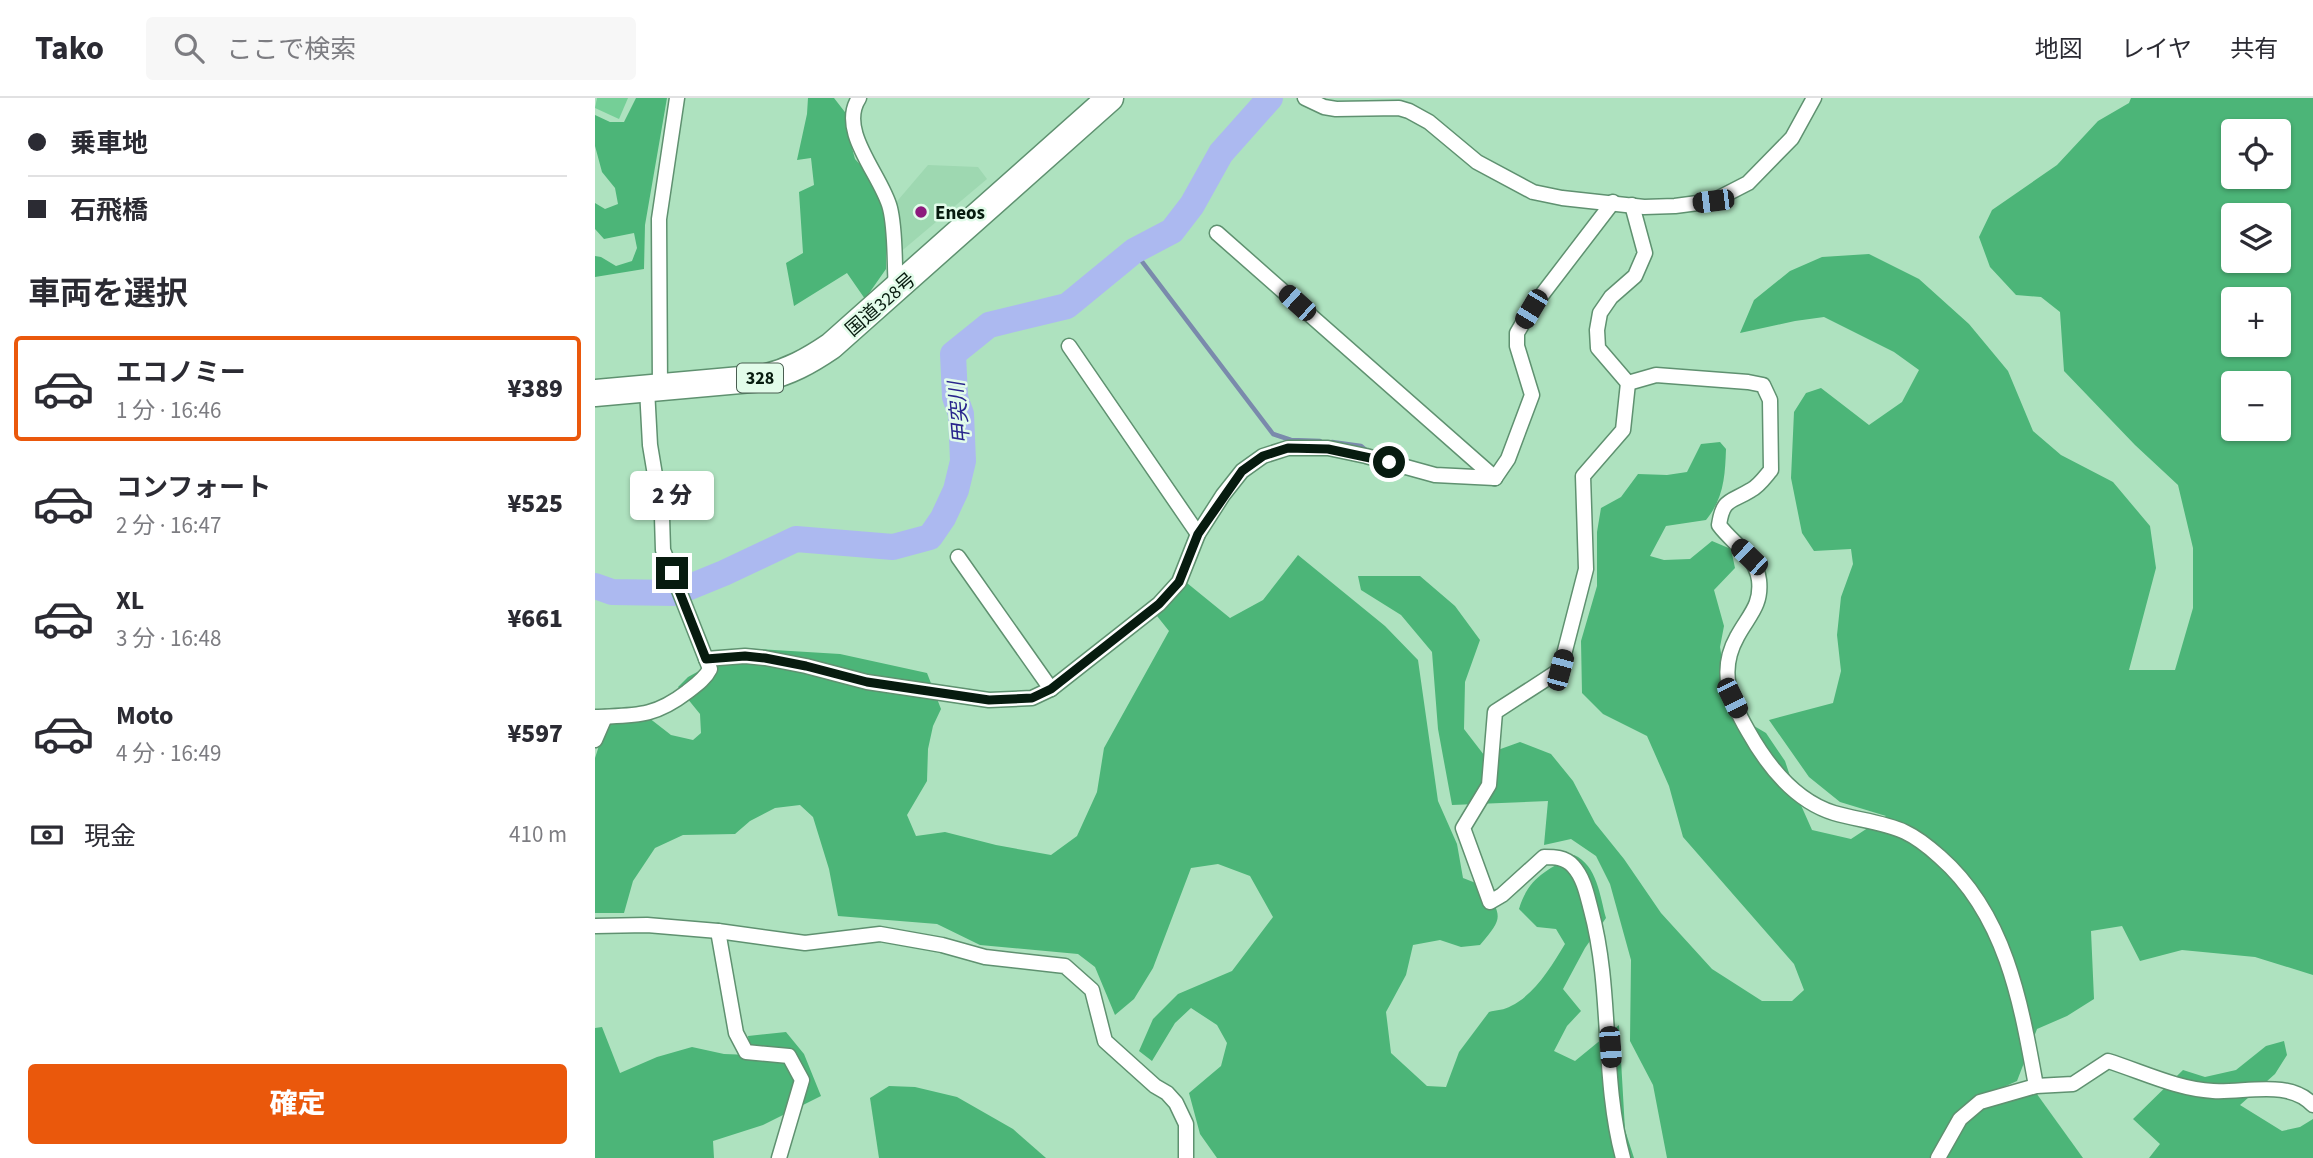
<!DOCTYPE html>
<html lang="ja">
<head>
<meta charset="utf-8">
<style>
  :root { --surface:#fff; --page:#f7f7f7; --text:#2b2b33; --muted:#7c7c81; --line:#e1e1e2; --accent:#ea580c }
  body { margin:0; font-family:"Source Sans 3","Noto Sans JP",sans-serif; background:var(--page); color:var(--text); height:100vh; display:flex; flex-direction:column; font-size:26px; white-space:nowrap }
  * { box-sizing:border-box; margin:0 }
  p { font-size:23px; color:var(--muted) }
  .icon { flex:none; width:38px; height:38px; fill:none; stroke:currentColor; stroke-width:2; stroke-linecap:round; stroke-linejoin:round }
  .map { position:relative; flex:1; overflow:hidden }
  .details { display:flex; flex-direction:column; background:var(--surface); width:595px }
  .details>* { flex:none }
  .top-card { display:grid; align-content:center; height:154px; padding:0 28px; background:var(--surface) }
  .tools { position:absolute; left:1626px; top:21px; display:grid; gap:14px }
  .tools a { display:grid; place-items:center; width:70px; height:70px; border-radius:7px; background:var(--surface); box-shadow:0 2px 5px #0004; font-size:35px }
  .end { position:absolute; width:32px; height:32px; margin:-16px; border:9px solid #071b0f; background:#fff; box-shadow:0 0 0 4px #fff }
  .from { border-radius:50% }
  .bubble { position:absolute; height:49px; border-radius:7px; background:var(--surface); box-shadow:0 2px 5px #0004; font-size:23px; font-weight:800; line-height:49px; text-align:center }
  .car { position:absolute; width:21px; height:42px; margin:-21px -10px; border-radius:9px; box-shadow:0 0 5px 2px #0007; background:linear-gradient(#222 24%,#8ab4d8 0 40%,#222 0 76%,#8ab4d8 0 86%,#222 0) }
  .top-card b { display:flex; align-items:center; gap:24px; height:66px; font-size:26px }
  .top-card b+b { border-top:2px solid var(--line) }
  .top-card i { width:18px; height:18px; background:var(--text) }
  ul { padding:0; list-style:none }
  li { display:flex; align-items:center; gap:21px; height:105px; margin:0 14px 10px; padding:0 14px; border:4px solid transparent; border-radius:7px }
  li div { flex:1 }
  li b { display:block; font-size:26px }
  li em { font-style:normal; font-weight:800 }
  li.on { border-color:var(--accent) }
  li>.icon { width:63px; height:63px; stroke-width:1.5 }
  h2 { padding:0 28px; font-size:32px; line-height:84px }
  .pay { display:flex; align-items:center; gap:18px; height:77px; padding:0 28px; font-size:26px }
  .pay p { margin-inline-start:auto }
  .action { display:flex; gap:14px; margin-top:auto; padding:14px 28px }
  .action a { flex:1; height:80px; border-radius:7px; background:var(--accent); color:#fff; font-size:28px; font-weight:800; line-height:80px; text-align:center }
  header { display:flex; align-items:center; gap:42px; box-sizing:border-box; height:98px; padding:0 35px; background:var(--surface); border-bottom:2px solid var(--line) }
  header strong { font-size:33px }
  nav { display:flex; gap:38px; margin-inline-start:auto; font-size:24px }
  .search { width:490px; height:63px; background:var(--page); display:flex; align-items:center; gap:18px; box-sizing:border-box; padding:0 24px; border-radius:7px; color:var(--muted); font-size:26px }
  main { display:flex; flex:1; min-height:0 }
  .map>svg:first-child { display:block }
  .built { fill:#9ed8b1 }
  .green { fill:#75cf97 }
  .forest { fill:#4cb578; fill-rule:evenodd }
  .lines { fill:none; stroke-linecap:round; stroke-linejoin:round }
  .stream { stroke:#7a8aac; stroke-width:4.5 }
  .river { stroke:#acb9f0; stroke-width:26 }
  .street-casing { stroke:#5f9170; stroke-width:17 }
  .highway-casing { stroke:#5f9170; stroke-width:29 }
  .street { stroke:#fff; stroke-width:14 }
  .highway { stroke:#fff; stroke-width:26 }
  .route { stroke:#071b0f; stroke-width:9 }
  .poi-dot { fill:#8d1b7d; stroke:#e2fcea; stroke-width:2.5 }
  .labels { text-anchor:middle; stroke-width:5; stroke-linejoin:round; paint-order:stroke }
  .shield { fill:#e2fcea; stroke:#495e51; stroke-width:2 }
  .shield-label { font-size:18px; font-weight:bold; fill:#071b0f }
  .poi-label { font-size:19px; font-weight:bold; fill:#071b0f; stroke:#e2fcea; text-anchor:start }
  .street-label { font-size:19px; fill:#071b0f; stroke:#e2fcea }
  .water-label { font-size:21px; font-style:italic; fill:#28258c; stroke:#e2fcea }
</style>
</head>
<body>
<header>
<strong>Tako</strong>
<div class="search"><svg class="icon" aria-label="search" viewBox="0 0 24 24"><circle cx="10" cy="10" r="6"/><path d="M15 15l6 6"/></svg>ここで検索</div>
<nav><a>地図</a><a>レイヤ</a><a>共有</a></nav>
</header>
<main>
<section class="details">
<div class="top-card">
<b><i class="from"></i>乗車地</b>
<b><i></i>石飛橋</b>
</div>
<h2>車両を選択</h2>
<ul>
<li class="on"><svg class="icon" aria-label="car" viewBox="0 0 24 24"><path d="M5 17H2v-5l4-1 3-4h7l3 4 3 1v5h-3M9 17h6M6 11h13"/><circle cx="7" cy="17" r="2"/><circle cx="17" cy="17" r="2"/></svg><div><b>エコノミー</b><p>1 分 · 16:46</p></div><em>¥389</em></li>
<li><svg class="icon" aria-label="car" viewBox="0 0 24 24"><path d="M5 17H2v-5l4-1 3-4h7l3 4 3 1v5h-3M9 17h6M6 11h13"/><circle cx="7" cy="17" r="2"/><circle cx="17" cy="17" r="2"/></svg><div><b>コンフォート</b><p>2 分 · 16:47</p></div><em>¥525</em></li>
<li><svg class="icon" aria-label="car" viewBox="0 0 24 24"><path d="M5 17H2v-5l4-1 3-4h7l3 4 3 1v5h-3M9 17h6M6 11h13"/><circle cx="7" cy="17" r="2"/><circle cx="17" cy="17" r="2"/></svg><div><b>XL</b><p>3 分 · 16:48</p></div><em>¥661</em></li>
<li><svg class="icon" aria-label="car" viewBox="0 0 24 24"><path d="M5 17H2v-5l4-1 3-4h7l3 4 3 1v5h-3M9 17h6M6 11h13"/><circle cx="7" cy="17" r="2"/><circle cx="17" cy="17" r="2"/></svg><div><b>Moto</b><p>4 分 · 16:49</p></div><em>¥597</em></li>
</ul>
<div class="pay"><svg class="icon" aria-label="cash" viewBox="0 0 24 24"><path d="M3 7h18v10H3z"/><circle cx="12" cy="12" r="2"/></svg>現金<p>410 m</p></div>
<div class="action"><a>確定</a></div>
</section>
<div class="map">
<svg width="1718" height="1060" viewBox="0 0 1718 1060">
  <rect width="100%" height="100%" fill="#aee2bf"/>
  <polygon class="built" points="333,67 383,69 392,81 303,156 298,108"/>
  <polygon class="green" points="2,0 33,0 24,21 0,10"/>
  <g class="forest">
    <polygon points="41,0 72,0 50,127 49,171 0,179 0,158 6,159 21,168 37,163 42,150 39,135 9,141 0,131 0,105 10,111 23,106 20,90 7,74 0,48 0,17 15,24 29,24"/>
    <polygon points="213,0 239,0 253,18 253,35 260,61 280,83 291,118 291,171 270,201 252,175 199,208 191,165 208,155 204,94 219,87 216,60 202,62 212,16"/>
    <path d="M1536,0H1718V877L1660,859L1587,852L1545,863L1527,828L1496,833L1499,901L1472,918L1442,931L1422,983L1391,997L1339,1060H1072L1058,987L1035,943L1036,862L1015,786L1001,758L976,741L949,747L953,703L857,707L843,631L837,554L806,517L766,492L763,478H825L860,508L885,542L870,584L869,631L889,657L925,644L956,656L978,683L1000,725L1029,761L1066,815L1117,871L1167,903H1197L1209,892L1199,866L1088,739L1074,688L1052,638L1008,616L987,595L986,543L1002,488V434L1006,410L1026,399L1043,376L1072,377L1092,374L1106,346L1125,344L1131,351C1130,378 1129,400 1111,422L1071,428L1055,458L1069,462L1095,461L1117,443L1136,451L1140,470L1119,492L1129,528L1125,549L1129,574L1142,618L1171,635L1190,663L1201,696L1217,732L1256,741L1291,718L1245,704L1214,679L1174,622L1238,605L1246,573L1242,537L1246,499L1258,466L1256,451L1219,453L1207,435L1196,380L1199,314L1211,295L1226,290L1274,327L1307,304L1324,272L1299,254L1229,219L1200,223L1145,235L1159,202L1195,173L1227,159L1274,156L1324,181L1374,226L1413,273L1438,333L1466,357L1518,384L1555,428L1561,470L1534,572H1580L1598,510V450L1583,387L1540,347L1469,273L1465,214L1446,199L1421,197L1395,169L1384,139L1397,112L1462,67L1503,23L1534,5ZM1638,33H1684V79H1638ZM1638,117H1684V163H1638ZM1638,201H1684V247H1638ZM1638,285H1684V331H1638Z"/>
    <path d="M703,457L790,528L823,562L843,703L862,746L868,780L891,789C907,821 908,819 885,847L866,849L845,842L818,847L811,877L791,914L796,955L832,988L851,989L864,954L894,914C901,912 910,912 916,908C940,896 956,869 970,846L961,831L942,829L924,811C933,780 952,772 979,757C1002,767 1005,798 1011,820L990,850L968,891L986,913L972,928L959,953L980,963L1024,927L1030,1032L1039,1060H622L605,1036L594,995L626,968L632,945L622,927L596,910L580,925L557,963L544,953L558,921L583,896L637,873L678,819L655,778L623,766L596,770L558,870L539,901L520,917L500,869L483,856L385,847L342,826L243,818L234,771L218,719L205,707L180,710L155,723L140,736L88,737L60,750L38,783L29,815H0V660L15,614L40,609L76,637L98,642L106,635L105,616L83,589L93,579L146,550L245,556L332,575L346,611L338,628L333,651L332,683L312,717L321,738L350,734L401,747L456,757L482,738L502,694L509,650L574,533L562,518L592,485L635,520L668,502Z"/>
    <polygon points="7,929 25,975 62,959 97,949 129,956 155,957 153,938 191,934 209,956 226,998 168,1027 118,1043 119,1060 0,1060 0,930"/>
    <polygon points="1689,943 1692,957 1680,976 1645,1007 1687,1033 1705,1029 1718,1021 1718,1060 1554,1060 1565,1046 1538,1021 1588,972 1610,979 1641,972 1671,948"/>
    <polygon points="294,988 320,989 362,999 418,1031 451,1060 284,1060 275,1000"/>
    <polygon points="1439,992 1488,1060 1352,1060 1360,1040 1378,1012"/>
  </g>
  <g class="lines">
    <g class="stream">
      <polyline points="539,153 678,336 696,342 725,343"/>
      <polyline points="737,344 766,348 772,353"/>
    </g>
    <polyline class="river" points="0,488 17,494 80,495 129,475 201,441 298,449 335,439 348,420 361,392 368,363 366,316 360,299 358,256 394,227 472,208 539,153 577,133 597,107 626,55 675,0"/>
    <defs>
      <g id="street">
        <path d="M264,0C242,33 287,78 295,110C301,134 299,166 301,191"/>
        <polyline points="710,0 729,9 741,11 804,10 814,13 834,24 882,64 938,94 967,100 1049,109 1080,108 1118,103 1153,85 1197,40 1219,0"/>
        <path d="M1037,107L1050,155L1040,178L1016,199L1005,215L1002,232L1003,250L1033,285L1061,277L1153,284L1168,287L1175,302L1176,372C1170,379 1164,388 1156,392C1135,405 1128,400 1124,427C1137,445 1161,458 1164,482C1167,508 1153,518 1142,539C1123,573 1135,602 1153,633C1172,667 1200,703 1239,715C1263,722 1288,724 1310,734C1323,740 1335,750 1345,759C1411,817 1426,905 1441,988"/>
        <polyline points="622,135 900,380"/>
        <polyline points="474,248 603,436"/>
        <polyline points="65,290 64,121 82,0"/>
        <polyline points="900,380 913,361 937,297 922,248 922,235 936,211 1018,104"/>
        <polyline points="363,459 456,591"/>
        <polyline points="111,561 150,558 170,560 211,568 272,584 394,602 437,600 456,591 564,506 584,484 603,436 628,397 647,373 668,358 693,350 733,350 771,358 840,377 900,380"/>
        <path d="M0,619C40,617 58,620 92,594C101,587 110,581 115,571L68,452L67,419L55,347L52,291"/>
        <polyline points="0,642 10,619"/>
        <polyline points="0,828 52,827 123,833 210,845 285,836 347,847 390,859 470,868 497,892 510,943 560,988 572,995 581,1005 591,1026 591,1060"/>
        <polyline points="123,833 141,935 151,954 194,958 207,982 184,1060"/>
        <path d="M1028,1060C1006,979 1018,893 996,812C992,797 989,780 978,768C970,759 959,759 949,759L907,797L895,804L868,730L894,687L900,614L965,572L991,471L988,378L1028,332L1033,285"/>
        <path d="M1343,1060L1365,1021L1385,1004L1441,988L1478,986L1513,963C1548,974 1582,991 1618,993C1650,995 1694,981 1718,1007"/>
      </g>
      <path id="highway" d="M0,295L168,280C194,274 214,263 236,248L515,0"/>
    </defs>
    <use href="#street" class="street-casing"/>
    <use href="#highway" class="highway-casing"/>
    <use href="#street" class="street"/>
    <use href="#highway" class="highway"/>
  </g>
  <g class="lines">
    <polyline class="route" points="77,475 111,561 150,558 170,560 211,568 272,584 394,602 437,600 456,591 564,506 584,484 603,436 647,373 668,358 693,350 733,351 794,364"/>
  </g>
  <circle class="poi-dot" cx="326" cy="114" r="7"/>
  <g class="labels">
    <rect class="shield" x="142" y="265.5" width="46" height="29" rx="5"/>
    <g class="shield-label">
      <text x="165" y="286">328</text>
    </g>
    <g class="poi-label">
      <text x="340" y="121">Eneos</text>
    </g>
    <g class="street-label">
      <text transform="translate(285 206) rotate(-41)" y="7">国道328号</text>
    </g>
    <g class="water-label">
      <text transform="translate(364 315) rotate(-95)" y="7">甲突川</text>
    </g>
  </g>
</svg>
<div class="tools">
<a><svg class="icon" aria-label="locate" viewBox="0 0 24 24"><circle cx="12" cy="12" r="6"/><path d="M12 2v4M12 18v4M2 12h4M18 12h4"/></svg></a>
<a><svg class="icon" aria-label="layers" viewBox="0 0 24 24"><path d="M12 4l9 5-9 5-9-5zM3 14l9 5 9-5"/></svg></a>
<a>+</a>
<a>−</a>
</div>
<i class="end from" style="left:794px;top:364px"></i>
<i class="end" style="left:77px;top:475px"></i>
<div class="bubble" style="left:35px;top:373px;width:84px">2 分</div>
<i class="car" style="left:1118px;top:103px;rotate:263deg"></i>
<i class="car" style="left:702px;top:205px;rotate:312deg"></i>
<i class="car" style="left:936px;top:211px;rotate:211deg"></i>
<i class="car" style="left:1154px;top:459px;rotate:314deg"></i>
<i class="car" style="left:965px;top:572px;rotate:15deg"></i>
<i class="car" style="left:1137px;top:600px;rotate:154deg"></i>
<i class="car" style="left:1015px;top:949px;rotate:176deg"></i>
</div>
</main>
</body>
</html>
